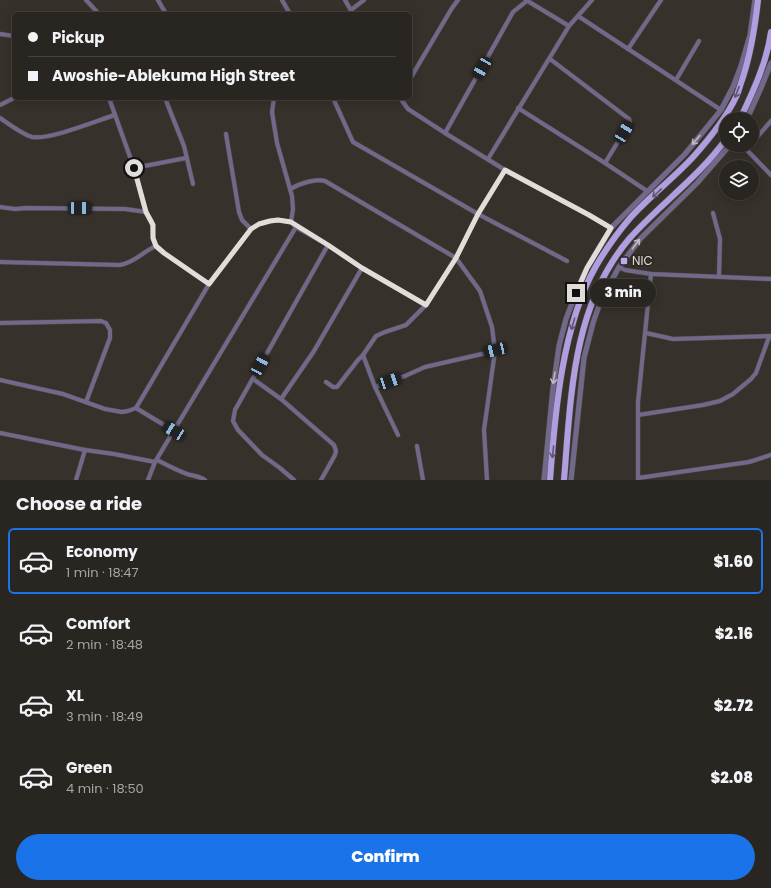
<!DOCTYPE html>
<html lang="en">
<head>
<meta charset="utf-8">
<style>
  :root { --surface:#292520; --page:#312d29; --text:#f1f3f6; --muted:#a5a5a5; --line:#45423e; --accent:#1a73e8 }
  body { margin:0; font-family:Poppins,sans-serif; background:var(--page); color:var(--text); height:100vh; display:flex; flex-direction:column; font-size:15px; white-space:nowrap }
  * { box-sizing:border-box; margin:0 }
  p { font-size:13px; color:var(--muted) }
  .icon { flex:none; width:22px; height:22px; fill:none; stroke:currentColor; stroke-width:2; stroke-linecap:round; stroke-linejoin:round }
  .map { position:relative; height:480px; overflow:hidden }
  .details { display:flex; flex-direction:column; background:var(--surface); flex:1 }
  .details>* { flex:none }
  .banner { position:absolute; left:12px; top:12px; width:400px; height:88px; border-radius:6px; box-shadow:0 2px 10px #0003,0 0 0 1px var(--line); display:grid; align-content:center; height:88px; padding:0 16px; background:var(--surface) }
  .controls { position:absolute; left:719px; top:112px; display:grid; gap:8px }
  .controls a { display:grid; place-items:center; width:40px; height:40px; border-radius:50%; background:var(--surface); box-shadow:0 2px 10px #0003,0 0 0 1px var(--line); font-size:20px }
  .end { position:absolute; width:18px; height:18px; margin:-9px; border:5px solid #e1ddd9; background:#111; box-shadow:0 0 0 2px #111 }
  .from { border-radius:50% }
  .bubble { position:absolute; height:28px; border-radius:14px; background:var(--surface); box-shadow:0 2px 10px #0003,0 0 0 1px var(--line); font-size:13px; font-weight:800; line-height:28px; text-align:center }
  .car { position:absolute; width:12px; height:24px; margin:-12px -6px; border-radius:5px; box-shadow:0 0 3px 1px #0007; background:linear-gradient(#222 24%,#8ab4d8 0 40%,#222 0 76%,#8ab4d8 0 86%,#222 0) }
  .banner b { display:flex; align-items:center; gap:14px; height:38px; font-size:15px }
  .banner b+b { border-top:1px solid var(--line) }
  .banner i { width:10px; height:10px; background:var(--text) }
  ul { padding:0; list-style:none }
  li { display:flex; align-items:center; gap:12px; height:66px; margin:0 8px 6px; padding:0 8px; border:2px solid transparent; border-radius:6px }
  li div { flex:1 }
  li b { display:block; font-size:15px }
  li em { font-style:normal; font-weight:800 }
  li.selected { border-color:var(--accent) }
  li>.icon { width:36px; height:36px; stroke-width:1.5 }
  h2 { padding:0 16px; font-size:18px; line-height:48px }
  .cta { display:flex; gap:8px; margin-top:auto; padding:8px 16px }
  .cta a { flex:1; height:46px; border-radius:24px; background:var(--accent); color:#fff; font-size:16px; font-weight:800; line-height:46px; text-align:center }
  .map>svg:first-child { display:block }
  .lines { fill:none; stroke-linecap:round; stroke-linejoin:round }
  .minor-casing { stroke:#524d47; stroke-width:5 }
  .tertiary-casing { stroke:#524d47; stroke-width:6 }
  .primary-casing { stroke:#524d47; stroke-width:7 }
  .minor { stroke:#71698a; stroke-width:4 }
  .tertiary { stroke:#71698a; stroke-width:5 }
  .primary { stroke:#b09ee1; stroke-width:6 }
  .oneway { stroke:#61576e }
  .oneway2 { stroke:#bfbac1 }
  .route { stroke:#e1ddd9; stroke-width:5 }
  .poi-dot { fill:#bea9f5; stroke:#2d2721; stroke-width:1.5 }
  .labels { text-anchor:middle; stroke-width:3; stroke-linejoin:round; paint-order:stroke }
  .poi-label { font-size:12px; fill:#e1ddd9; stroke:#2d2721; text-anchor:start }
</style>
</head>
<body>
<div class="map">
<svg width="771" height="480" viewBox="0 0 771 480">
  <rect width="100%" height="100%" fill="#37312b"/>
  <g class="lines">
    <defs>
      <g id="minor">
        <polyline points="86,0 99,14"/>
        <polyline points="158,0 166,14"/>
        <polyline points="282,0 290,14"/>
        <polyline points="345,0 353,14"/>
        <polyline points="526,0 569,26"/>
        <polyline points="351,10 364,0"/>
        <polyline points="578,16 721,110"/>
        <polyline points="0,34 14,36"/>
        <polyline points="628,49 661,0"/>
        <polyline points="550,59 629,119 630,122 605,163"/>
        <polyline points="410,79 452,8 458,0"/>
        <polyline points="676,80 699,41"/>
        <polyline points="109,98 134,168 146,212 152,222 153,238 156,246 164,253 209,284"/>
        <polyline points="165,98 184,146 193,184"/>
        <polyline points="274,98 272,112 277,143 292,196 293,209 291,222"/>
        <polyline points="333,98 353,142 478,214 567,261"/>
        <polyline points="400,98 408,109 445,133 505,170 589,215 611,228"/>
        <polyline points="0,105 14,98"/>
        <polyline points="518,108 605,163 647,191"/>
        <path d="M0,118C7,123 24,135 32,137C50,140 96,121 115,115"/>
        <polyline points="445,133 513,12 528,0"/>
        <polyline points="226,134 239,212 242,220 251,229"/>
        <polyline points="752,143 771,121"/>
        <polyline points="742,145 771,175"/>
        <polyline points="488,159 569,26 592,0"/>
        <polyline points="134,168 186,158"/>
        <path d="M290,189C299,184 315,178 325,181L456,258L480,291L492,327L495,351L484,430L487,480"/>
        <polyline points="0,207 15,209 26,208 125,209 146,212"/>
        <polyline points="713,213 720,239 719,276"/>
        <path d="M0,262L120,265C136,262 142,252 156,246"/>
        <polyline points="619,267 625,270 651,274 771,279"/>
        <polyline points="0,323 101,321 106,323 110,330 110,338 86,402"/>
        <polyline points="646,333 673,339 770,336"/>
        <polyline points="363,355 375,387 398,435"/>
        <polyline points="253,379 281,399 334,445 336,451 335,455 321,480"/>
        <polyline points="0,380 63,394 105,409 122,412 128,411 136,408 209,284 251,229 259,224 270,221 278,220 291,222 296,227 328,245 362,268 426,305"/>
        <polyline points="326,382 333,387 337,387 358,360 363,355 376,336 385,332 406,325 426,305 456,258 478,214 505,170"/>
        <polyline points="375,387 405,376 425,367 495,351"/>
        <polyline points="281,399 314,351 362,268"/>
        <polyline points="136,408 174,431"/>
        <polyline points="638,415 703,405 720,401 733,394 751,379 756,373 769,337"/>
        <polyline points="0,433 85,450 114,454 155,462"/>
        <polyline points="417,446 423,480"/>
        <path d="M157,460C167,465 176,470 187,474C193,476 199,476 205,480"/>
        <polyline points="638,478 749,462 771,455"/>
        <polyline points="76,480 85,450"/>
        <polyline points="148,480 155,462 296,227"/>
        <polyline points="294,480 280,468 262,455 238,430 233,421 235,410 328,245"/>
        <polyline points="638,480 638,402 651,274"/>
      </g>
      <g id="tertiary">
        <polyline points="747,119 761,88 771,63"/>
        <polyline points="544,480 553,388 559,346 566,319 576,293 587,268 611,228 685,154 721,110 733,87 741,66 750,35 755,0"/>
        <polyline points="571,480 584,358 593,323 601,300 619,267 641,238 697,183 730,145"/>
      </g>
      <g id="primary">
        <path d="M740,119C753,92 767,62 771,32"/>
        <path d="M550,480C555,412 562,326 596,266C606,249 618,232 631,217C651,195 675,177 694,156C710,138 726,118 736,97C739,91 740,85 742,80C751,54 755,27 758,0"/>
        <path d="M564,480C571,397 572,306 629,239C660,204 699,177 726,139"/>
      </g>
    </defs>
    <use href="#minor" class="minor-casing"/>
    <use href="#tertiary" class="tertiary-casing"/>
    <use href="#primary" class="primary-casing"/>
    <use href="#minor" class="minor"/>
    <use href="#tertiary" class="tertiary"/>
    <use href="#primary" class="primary"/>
  </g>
  <defs><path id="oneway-shaft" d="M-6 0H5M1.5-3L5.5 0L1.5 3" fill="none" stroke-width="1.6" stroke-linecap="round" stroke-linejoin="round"/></defs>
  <g class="oneway">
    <use href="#oneway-shaft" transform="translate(737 92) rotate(111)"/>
    <use href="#oneway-shaft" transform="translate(657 193) rotate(136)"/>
    <use href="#oneway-shaft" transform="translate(573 324) rotate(106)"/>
    <use href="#oneway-shaft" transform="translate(553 452) rotate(96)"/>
  </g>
  <g class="oneway2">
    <use href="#oneway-shaft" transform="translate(696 140) rotate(130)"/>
    <use href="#oneway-shaft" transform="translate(636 244) rotate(-53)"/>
    <use href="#oneway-shaft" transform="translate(554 378) rotate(99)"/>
  </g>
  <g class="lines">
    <polyline class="route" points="134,168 146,212 153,225 153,238 156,246 164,253 209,284 251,229 259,224 270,221 278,220 291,222 328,245 362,268 426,305 456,258 478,214 505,170 589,215 611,228 587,268 576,293"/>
  </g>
  <rect class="poi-dot" x="620" y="257" width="8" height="8" rx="2"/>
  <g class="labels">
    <g class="poi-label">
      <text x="632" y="265">NIC</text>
    </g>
  </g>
</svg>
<div class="controls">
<a><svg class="icon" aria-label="locate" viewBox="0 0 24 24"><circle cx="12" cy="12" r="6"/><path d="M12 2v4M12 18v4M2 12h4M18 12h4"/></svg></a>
<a><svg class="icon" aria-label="layers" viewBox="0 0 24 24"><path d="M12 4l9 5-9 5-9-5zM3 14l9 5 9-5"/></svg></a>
</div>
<i class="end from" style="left:134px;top:168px"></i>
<i class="end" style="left:576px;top:293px"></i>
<div class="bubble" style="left:590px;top:279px;width:66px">3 min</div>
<i class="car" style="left:482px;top:68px;rotate:210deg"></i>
<i class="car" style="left:624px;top:132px;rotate:31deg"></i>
<i class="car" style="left:80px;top:208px;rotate:91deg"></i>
<i class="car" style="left:495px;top:350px;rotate:257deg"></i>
<i class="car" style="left:260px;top:365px;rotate:29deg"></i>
<i class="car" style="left:390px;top:381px;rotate:71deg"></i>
<i class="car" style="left:174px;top:431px;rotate:302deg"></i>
<div class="banner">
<b><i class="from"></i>Pickup</b>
<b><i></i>Awoshie-Ablekuma High Street</b>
</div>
</div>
<section class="details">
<h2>Choose a ride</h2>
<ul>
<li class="selected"><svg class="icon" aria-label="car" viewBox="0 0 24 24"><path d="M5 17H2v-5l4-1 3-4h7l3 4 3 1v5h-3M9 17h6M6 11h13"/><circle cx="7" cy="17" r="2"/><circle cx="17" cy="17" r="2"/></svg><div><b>Economy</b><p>1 min · 18:47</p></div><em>$1.60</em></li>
<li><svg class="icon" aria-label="car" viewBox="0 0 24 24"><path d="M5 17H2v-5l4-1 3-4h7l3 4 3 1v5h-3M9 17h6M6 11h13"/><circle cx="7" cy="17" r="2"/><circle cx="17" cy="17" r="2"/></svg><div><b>Comfort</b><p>2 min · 18:48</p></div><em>$2.16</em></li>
<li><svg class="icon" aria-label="car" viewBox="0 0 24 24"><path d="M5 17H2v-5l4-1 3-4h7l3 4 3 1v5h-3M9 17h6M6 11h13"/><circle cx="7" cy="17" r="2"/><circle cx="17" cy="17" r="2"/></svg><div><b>XL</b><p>3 min · 18:49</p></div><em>$2.72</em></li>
<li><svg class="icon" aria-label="car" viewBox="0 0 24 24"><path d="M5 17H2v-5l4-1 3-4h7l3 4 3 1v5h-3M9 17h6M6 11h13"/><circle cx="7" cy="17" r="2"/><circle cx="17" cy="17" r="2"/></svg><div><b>Green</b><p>4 min · 18:50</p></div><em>$2.08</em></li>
</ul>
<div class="cta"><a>Confirm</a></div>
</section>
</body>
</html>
